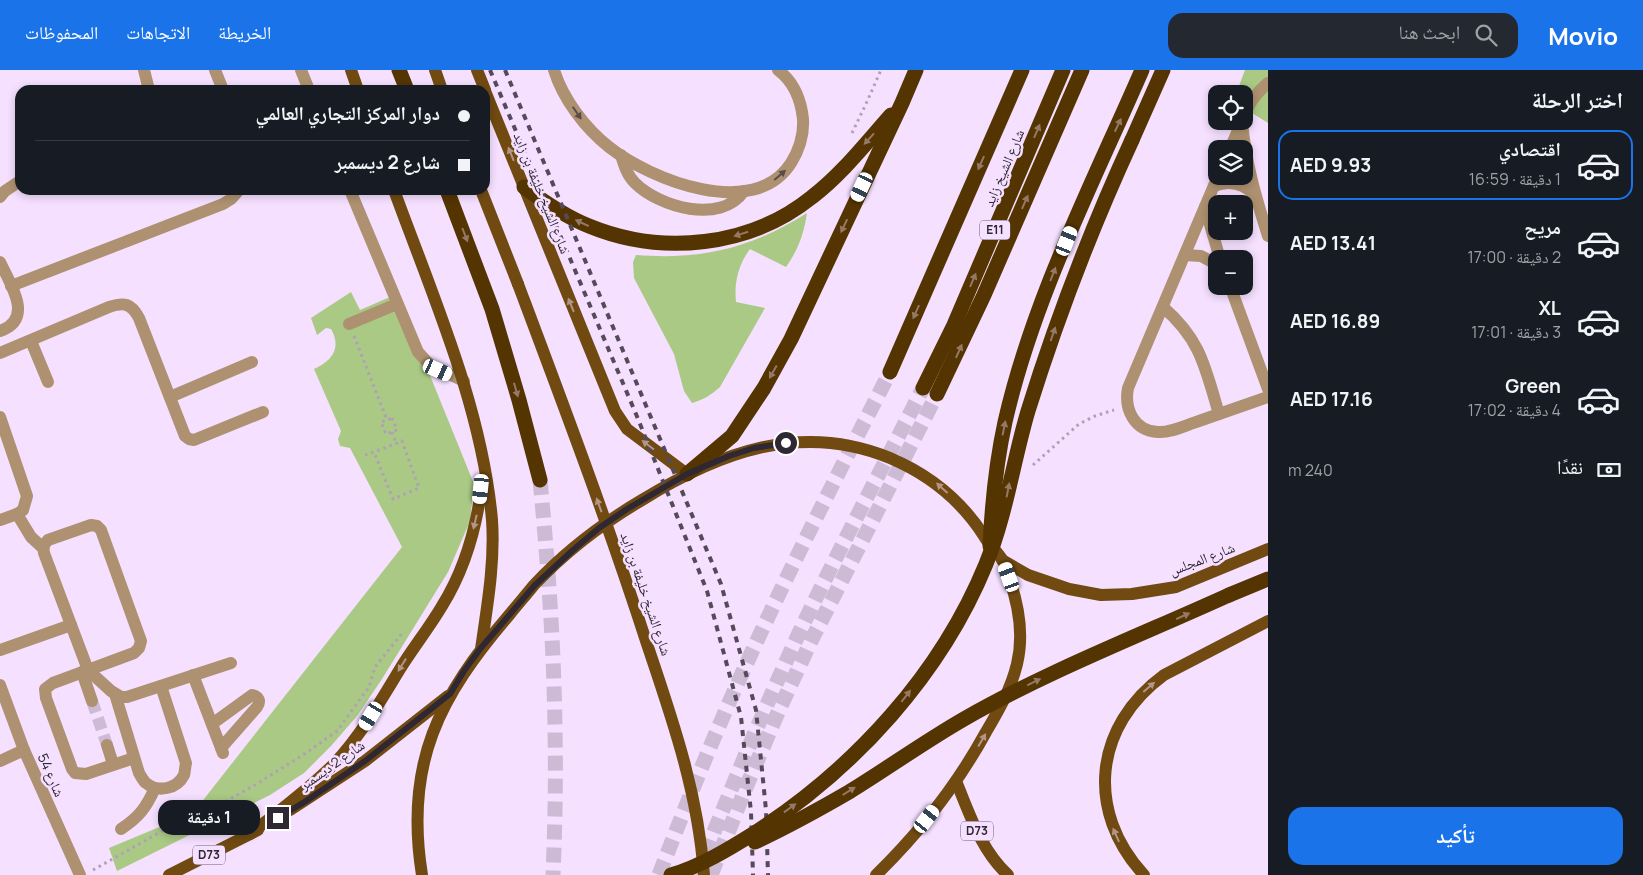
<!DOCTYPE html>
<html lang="ar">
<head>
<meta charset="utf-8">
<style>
  :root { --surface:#171b24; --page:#242831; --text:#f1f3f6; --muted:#9ea1a6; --line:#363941; --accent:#1a73e8 }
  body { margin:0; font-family:Manrope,"Noto Naskh Arabic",sans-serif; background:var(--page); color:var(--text); direction:rtl; height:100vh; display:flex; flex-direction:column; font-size:19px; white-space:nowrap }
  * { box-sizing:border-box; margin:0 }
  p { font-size:16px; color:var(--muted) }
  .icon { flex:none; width:28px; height:28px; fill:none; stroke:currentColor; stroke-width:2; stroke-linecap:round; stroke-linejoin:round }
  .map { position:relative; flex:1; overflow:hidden; direction:ltr }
  .drawer { display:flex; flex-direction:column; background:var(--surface); width:375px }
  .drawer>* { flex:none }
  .banner { position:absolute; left:15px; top:15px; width:475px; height:110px; border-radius:15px; box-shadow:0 2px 8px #0003; direction:rtl; display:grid; align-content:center; height:110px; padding:0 20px; background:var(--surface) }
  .controls { position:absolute; left:1208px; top:15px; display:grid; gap:10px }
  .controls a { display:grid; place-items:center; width:45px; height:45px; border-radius:10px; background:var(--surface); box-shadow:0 2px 8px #0003; font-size:25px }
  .end { position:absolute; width:22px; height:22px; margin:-11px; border:6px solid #2f2732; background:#fff; box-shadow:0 0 0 2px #fff }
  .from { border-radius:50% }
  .bubble { position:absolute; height:35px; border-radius:15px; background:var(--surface); box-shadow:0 2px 8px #0003; font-size:16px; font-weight:700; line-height:35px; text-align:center; direction:rtl }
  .car { position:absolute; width:15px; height:30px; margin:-15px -8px; border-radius:6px; box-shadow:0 0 4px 1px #0007; background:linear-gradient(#fff 24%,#345 0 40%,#fff 0 76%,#345 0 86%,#fff 0) }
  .banner b { display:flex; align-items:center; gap:18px; height:48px; font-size:19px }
  .banner b+b { border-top:1px solid var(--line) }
  .banner i { width:12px; height:12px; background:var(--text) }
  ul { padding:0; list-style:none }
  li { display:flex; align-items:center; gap:15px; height:70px; margin:0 10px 8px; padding:0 10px; border:2px solid transparent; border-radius:15px }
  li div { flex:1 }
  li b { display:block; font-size:19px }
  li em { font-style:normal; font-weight:700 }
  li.active { border-color:var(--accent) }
  li>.icon { width:45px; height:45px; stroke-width:1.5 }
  h2 { padding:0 20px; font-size:22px; line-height:60px }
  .pay { display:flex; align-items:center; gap:12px; height:55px; padding:0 20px; font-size:19px }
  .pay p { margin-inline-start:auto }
  .action { display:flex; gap:10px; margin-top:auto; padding:10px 20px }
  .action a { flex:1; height:58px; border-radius:15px; background:var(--accent); color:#fff; font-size:20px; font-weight:700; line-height:58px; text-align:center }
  header { display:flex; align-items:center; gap:30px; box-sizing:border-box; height:70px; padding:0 25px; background:var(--accent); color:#fff }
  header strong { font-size:24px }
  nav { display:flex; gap:28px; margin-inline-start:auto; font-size:18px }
  .search { width:350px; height:45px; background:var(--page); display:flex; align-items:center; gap:12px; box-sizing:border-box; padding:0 18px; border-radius:15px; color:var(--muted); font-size:19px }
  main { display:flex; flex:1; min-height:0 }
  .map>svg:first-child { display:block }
  .green { fill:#a9c985 }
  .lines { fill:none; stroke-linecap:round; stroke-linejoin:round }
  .minor-tunnel { stroke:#cdbbd6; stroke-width:12; stroke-dasharray:12 6; stroke-linecap:butt }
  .highway-tunnel { stroke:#cdbbd6; stroke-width:15; stroke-dasharray:15 8; stroke-linecap:butt }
  .path { stroke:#b09fb7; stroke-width:3; stroke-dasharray:2.5 4; stroke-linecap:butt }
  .minor { stroke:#ad9170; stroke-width:12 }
  .major { stroke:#704a11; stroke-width:12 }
  .highway { stroke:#543400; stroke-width:15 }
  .rail { stroke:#554a59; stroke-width:4; stroke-dasharray:6 6; stroke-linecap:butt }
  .major-bridge { stroke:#704a11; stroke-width:12 }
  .highway-bridge { stroke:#543400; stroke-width:15 }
  .oneway { fill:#5b4c48 }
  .oneway2 { fill:#947966 }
  .oneway3 { fill:#b29588 }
  .route { stroke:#2f2732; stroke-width:6 }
  .labels { text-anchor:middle; stroke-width:5; stroke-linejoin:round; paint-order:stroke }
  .shield { fill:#f5e0ff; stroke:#6a5e70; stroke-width:1 }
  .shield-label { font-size:12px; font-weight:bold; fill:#2f2732 }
  .street-label { font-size:14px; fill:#2f2732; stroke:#f5e0ff }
</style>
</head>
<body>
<header>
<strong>Movio</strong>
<div class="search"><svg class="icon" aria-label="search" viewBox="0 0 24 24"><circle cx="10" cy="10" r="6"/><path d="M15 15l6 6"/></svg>ابحث هنا</div>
<nav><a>الخريطة</a><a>الاتجاهات</a><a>المحفوظات</a></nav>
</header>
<main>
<section class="drawer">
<h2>اختر الرحلة</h2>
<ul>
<li class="active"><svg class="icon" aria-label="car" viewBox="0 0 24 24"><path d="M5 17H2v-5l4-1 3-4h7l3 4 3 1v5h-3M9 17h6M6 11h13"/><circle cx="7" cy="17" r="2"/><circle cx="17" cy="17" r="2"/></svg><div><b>اقتصادي</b><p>1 دقيقة · 16:59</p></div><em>AED 9.93</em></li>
<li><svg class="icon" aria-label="car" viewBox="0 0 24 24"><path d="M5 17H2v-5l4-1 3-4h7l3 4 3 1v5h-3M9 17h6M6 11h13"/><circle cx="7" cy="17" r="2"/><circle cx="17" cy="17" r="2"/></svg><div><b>مريح</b><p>2 دقيقة · 17:00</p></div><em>AED 13.41</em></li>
<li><svg class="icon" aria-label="car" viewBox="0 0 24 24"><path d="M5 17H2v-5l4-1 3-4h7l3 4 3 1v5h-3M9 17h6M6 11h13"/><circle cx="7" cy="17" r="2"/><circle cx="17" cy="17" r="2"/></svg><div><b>XL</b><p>3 دقيقة · 17:01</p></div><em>AED 16.89</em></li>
<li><svg class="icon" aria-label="car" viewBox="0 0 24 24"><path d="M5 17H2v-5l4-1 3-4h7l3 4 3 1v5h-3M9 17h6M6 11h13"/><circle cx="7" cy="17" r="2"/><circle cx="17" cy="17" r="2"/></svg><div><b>Green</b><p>4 دقيقة · 17:02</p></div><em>AED 17.16</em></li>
</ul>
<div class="pay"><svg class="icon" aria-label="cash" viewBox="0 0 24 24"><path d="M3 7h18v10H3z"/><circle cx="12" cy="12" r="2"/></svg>نقدًا<p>240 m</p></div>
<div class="action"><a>تأكيد</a></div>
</section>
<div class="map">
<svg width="1268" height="805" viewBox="0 0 1268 805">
  <rect width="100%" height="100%" fill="#f5e0ff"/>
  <g class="green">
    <polygon points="1245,0 1268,0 1268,53 1244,38 1244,24 1236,24"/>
    <path d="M807,143C804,164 798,180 786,197L750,179C738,195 734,213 736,232L765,238L720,317C711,325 703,330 692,333L684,321L674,284L634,208L633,192L636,185C702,190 750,179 807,143Z"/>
    <path d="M351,222L360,240L397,224L474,414L470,451L448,502L382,609L357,646L331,676L304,703L270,725L117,801L109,778L193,743L402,477L350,378L340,376L338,369L341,361L314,299C332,291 342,278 331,259L326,258L317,265L311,248Z"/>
  </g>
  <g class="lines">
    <polyline class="minor-tunnel" points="92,631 107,675"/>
    <g class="highway-tunnel">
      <path d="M540,410C548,493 554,577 555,660C556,709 555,757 553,805"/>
      <path d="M659,805C693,716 729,629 770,543C808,462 849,382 890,302"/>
      <path d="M697,805C729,723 763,641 800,561C839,479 882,399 923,318"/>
      <polyline points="711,805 747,715 779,640 813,567 937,324"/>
    </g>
    <g class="path">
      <polyline points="852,63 865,36 881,0"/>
      <polyline points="354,266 387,350"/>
      <polygon points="392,348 397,360 386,364 381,352"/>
      <polyline points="392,362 396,373"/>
      <path d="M365,385C377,381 390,376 402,371L419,418L393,429L374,382"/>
      <polyline points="1033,395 1079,354 1095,346 1114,340"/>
      <polyline points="93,800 187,747 214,738 255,715 306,683 337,661 369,617 375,597 403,562"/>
    </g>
    <g class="minor">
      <polyline points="144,0 149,20"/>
      <polyline points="215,0 223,20"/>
      <polyline points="301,0 309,20"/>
      <path d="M554,0C563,29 585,58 609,77C651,110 754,151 791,93C799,80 804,65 803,49C801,30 794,12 778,0"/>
      <path d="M1244,46C1249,33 1257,22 1268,13"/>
      <path d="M1242,51C1245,91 1256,128 1268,166"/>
      <polyline points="1230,79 1241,53"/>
      <path d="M621,85C624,95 627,105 635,113C659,137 721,155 744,121"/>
      <path d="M1218,106L1128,318C1124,339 1134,361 1158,362C1171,363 1186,355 1199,351C1222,343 1245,335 1268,327"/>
      <path d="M1214,116C1229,110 1243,113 1255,125"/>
      <polyline points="350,120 418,282 430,295 464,311"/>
      <polyline points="0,127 5,121 20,111"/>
      <polyline points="1205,137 1220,189"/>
      <polyline points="1185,185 1201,186 1216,194"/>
      <path d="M0,192C10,214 35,249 0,261"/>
      <polyline points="11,216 223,134 231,129 239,120"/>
      <polyline points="1230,216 1268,319"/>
      <path d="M1163,237C1201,270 1205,297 1219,344"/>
      <polyline points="349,254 397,234"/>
      <polyline points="31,271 48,312"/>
      <path d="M0,283L109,237C124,232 131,233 139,248L185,366L189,369L194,370L263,342"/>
      <polyline points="170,327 252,292"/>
      <polyline points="0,347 27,426 23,440 17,444 0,450"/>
      <polyline points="17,444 31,467 43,478"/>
      <polyline points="0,580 71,555"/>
      <polyline points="82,602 92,631"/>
      <polyline points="193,605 223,683"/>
      <polyline points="0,615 24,680 80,805"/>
      <path d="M115,624L139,703C141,706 143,711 146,713C158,723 177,719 184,705C185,702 185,697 186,693L161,616"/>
      <path d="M212,654L252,625C259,627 261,631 257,637L221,678"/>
      <polyline points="107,675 113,694"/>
      <path d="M134,688L86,704L75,703L72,699L46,628L45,619L53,613L134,583L139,578L141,571L101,460L97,456L91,455L48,470C44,474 43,477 44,483L88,600L111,621L121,627H127L231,593"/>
      <polyline points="0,691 24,680"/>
      <path d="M121,759C139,747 146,738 155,718"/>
    </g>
    <g class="major">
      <polyline points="351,0 358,20"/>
      <polyline points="435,0 442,20"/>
      <polyline points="477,0 485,20"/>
      <polyline points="485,21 615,341 627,359 687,404"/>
      <path d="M394,120C433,227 482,337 492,450C495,493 487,537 481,579"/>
      <polyline points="481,120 518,214"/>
      <polyline points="1002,490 1028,505 1069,519 1101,525 1132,524 1176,517 1268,479"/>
      <path d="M956,711C970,745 981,780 1008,805"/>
      <polyline points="290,740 365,691 448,626"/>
      <path d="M250,764C279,741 309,719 335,693C361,665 380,632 400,599C413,578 429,558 442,536C465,499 477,456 482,413"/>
      <polyline points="169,805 258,760"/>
      <path d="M422,805C404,693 439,627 510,544C518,534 526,525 534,515C565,482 603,453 642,430C718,383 801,351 890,388C930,405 961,430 984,466C989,475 998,482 1003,491C1006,496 1007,503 1009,508C1019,536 1024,565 1017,594C1011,619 999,640 986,662C957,715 919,763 876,805"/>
      <path d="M1144,805C1085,741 1094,656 1164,605L1268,551"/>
    </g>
    <g class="highway">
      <polyline points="399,0 407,20"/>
      <polyline points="1132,70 1163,0"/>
      <path d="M524,117C544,132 566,147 589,156C662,186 750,177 812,127C842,104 866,73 891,45"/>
      <polyline points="447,120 492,239 519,330 540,410"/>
      <polyline points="890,302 1022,0"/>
      <polyline points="923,318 954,255 1063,0"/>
      <polyline points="937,324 984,225 1082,0"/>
      <polyline points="687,404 732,366 764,318 791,269 902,33 916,0"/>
      <path d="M990,476C992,434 996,393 1005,352C1033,229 1092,115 1142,0"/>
      <polyline points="1229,525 1268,509"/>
    </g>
    <g class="rail">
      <polyline points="490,0 636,344 707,521 741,647 751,742 753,805"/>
      <polyline points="505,0 721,514 756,640 766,740 768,805"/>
    </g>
    <path class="major-bridge" d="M518,214C563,334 608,453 647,574C673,651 698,723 704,805"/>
    <g class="highway-bridge">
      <path d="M755,772C787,757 818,740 849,722C888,698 924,672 964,649C1048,601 1141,565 1229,525"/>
      <path d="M671,805C701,796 729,779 756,762C855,698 941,604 986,494C1006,445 1013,392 1028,341C1057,248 1091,159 1132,70"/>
    </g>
  </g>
  <defs><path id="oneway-solid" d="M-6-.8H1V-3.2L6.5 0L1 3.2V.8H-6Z" transform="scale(1.25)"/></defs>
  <g class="oneway">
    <use href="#oneway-solid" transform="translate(577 43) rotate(56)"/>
    <use href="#oneway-solid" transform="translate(780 105) rotate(-41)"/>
  </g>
  <g class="oneway2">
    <use href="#oneway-solid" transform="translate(1118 55) rotate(-65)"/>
    <use href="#oneway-solid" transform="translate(1037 61) rotate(-67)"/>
    <use href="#oneway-solid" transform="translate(869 69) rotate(132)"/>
    <use href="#oneway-solid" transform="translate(981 93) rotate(114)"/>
    <use href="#oneway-solid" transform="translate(1025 132) rotate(-66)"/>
    <use href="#oneway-solid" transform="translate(582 153) rotate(-155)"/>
    <use href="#oneway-solid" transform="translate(844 156) rotate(115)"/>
    <use href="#oneway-solid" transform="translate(741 164) rotate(163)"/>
    <use href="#oneway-solid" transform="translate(465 165) rotate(69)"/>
    <use href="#oneway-solid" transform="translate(1053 204) rotate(-69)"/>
    <use href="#oneway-solid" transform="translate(973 210) rotate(-67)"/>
    <use href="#oneway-solid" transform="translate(916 242) rotate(114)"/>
    <use href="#oneway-solid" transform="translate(1053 264) rotate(-71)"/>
    <use href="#oneway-solid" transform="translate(959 281) rotate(-66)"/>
    <use href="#oneway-solid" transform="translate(773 302) rotate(120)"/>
    <use href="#oneway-solid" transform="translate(516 320) rotate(74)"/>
    <use href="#oneway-solid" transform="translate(1004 358) rotate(-79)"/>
    <use href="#oneway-solid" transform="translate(1008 420) rotate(-79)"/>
    <use href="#oneway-solid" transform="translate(1183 546) rotate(-24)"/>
    <use href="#oneway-solid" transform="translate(1034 612) rotate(-26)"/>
    <use href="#oneway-solid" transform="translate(906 626) rotate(-52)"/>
    <use href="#oneway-solid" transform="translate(849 721) rotate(-32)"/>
    <use href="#oneway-solid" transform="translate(790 738) rotate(-36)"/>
  </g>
  <g class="oneway3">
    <use href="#oneway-solid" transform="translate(511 84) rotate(-112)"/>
    <use href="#oneway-solid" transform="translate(571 235) rotate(-112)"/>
    <use href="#oneway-solid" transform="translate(648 375) rotate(-143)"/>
    <use href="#oneway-solid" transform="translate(942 418) rotate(-138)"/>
    <use href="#oneway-solid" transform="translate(599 435) rotate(-110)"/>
    <use href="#oneway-solid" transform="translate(475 452) rotate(103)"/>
    <use href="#oneway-solid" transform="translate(402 595) rotate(122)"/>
    <use href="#oneway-solid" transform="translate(1149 617) rotate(-41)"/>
    <use href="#oneway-solid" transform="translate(982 670) rotate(-60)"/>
    <use href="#oneway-solid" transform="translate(1116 765) rotate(-114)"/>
  </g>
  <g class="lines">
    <polyline class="route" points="278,748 306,731 365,691 450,624 464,601 480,579 535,515 573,480 599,458 627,439 687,404 729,386 754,378 786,373"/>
  </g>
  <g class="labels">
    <g class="shield">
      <rect x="980" y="150.5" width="30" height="19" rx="4"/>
      <rect x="961" y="751.5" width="32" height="19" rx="4"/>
      <rect x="193" y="775.5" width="32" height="19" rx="4"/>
    </g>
    <g class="shield-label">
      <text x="995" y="164">E11</text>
      <text x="977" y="765">D73</text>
      <text x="209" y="789">D73</text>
    </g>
    <g class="street-label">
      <text transform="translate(1004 98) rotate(-67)" y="5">شارع الشيخ زايد</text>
      <text transform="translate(542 123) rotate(68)" y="5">شارع الشيخ خليفة بن زايد</text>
      <text transform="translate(1202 489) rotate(-21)" y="5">شارع المجلس</text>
      <text transform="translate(646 524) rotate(71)" y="5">شارع الشيخ خليفة بن زايد</text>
      <text transform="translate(332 695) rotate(-35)" y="5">شارع 2 ديسمبر</text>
      <text transform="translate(51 705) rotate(66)" y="5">شارع 54</text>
    </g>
  </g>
</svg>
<div class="controls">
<a><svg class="icon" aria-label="locate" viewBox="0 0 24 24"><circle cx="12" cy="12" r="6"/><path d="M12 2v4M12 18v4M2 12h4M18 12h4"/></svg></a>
<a><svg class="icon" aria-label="layers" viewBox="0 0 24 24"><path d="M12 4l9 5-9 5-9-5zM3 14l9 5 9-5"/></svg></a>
<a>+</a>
<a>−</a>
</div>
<i class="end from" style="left:786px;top:373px"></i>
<i class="end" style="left:278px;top:748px"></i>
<div class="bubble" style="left:158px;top:730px;width:102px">1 دقيقة</div>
<i class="car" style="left:862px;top:117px;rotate:205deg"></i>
<i class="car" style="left:1067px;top:171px;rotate:22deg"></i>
<i class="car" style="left:438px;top:300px;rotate:114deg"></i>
<i class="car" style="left:481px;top:419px;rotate:186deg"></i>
<i class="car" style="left:1009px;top:507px;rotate:340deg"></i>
<i class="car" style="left:371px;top:646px;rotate:211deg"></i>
<i class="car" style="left:927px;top:749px;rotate:38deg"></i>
<div class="banner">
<b><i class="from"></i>دوار المركز التجاري العالمي</b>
<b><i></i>شارع 2 ديسمبر</b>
</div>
</div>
</main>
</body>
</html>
